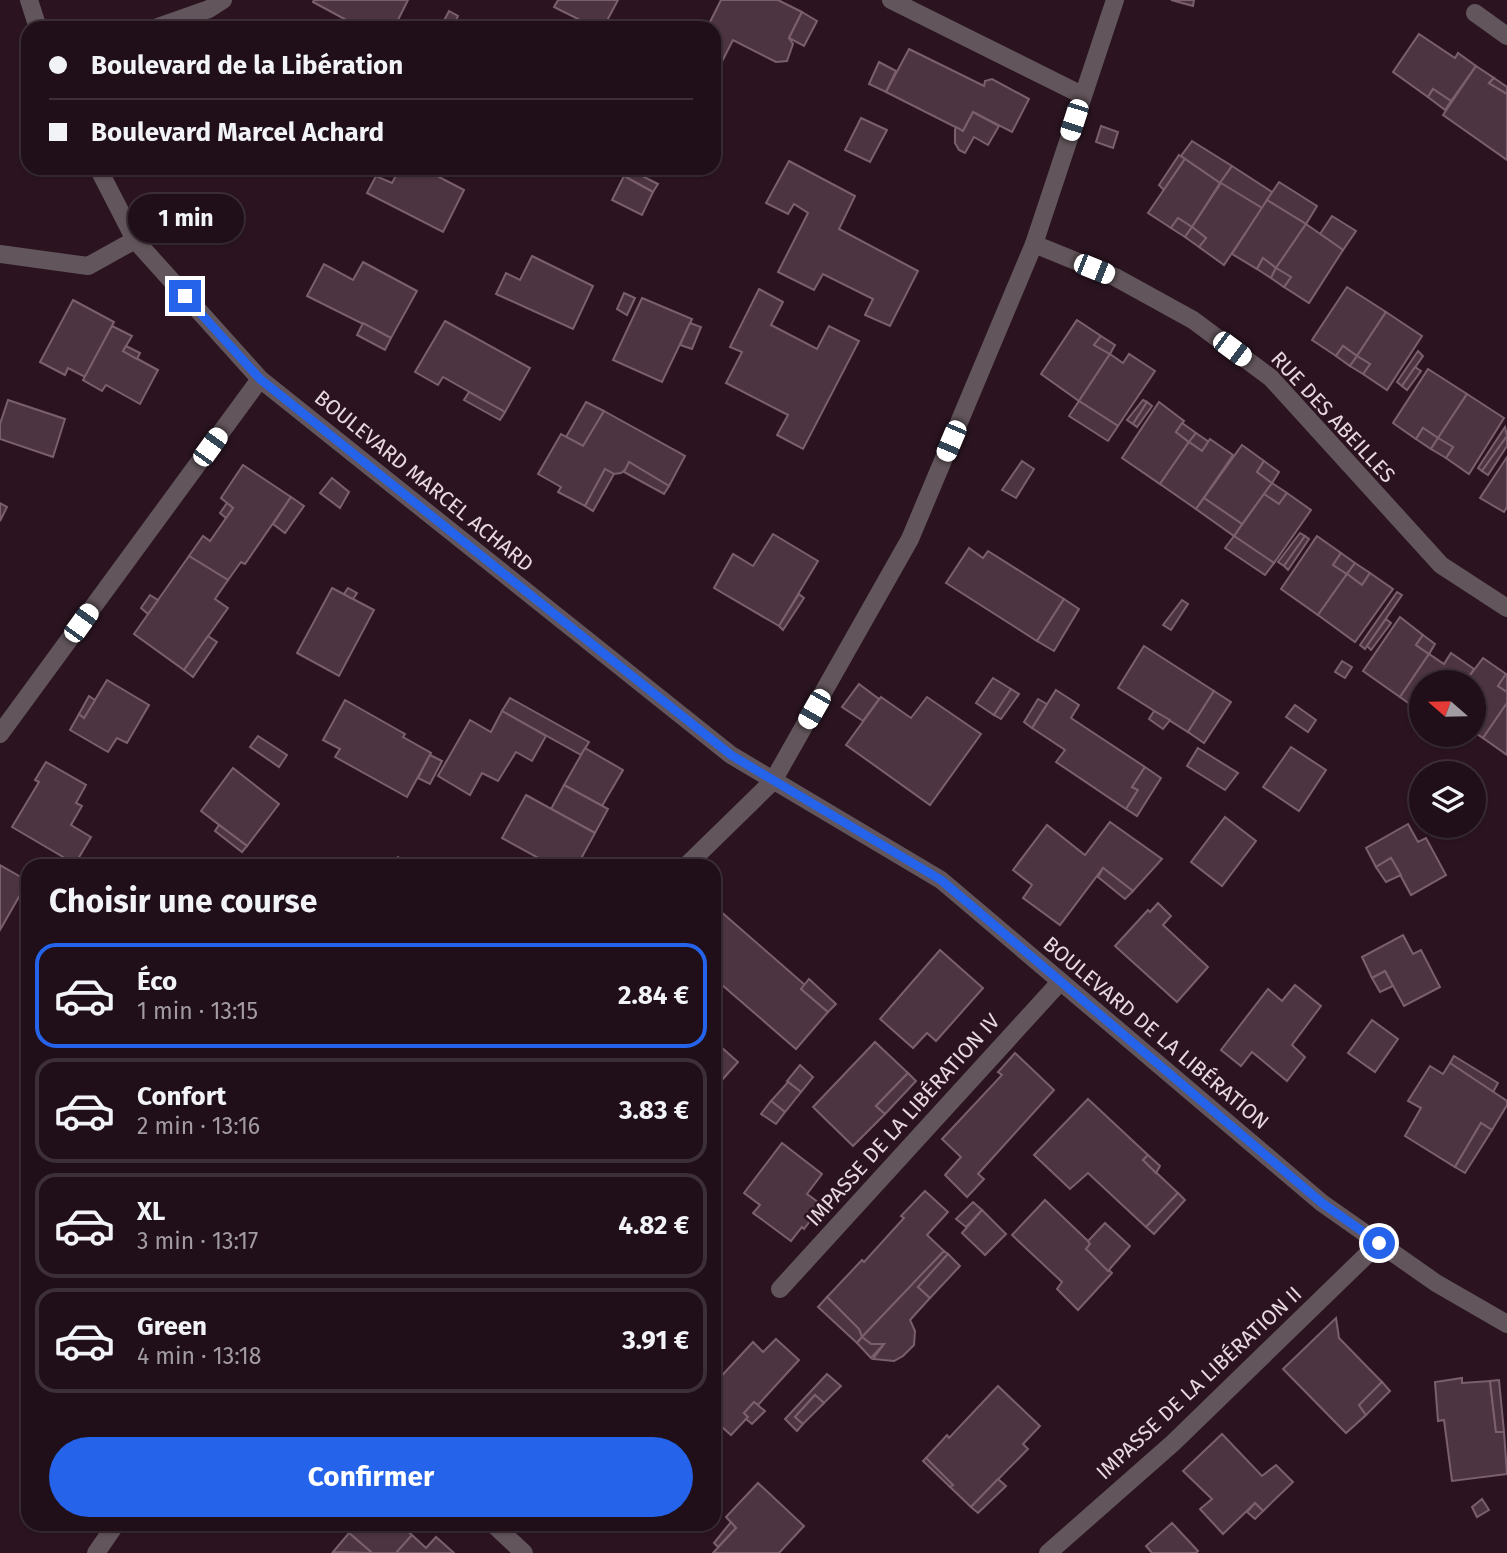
<!DOCTYPE html>
<html lang="fr">
<head>
<meta charset="utf-8">
<style>
  :root { --surface:#200f18; --page:#281821; --text:#f1f3f6; --muted:#a29ca2; --line:#3d2f37; --accent:#2563eb }
  body { margin:0; font-family:"Fira Sans",sans-serif; background:var(--page); color:var(--text); height:100vh; display:flex; flex-direction:column; font-size:26px; white-space:nowrap }
  * { box-sizing:border-box; margin:0 }
  p { font-size:23px; color:var(--muted) }
  .icon { flex:none; width:38px; height:38px; fill:none; stroke:currentColor; stroke-width:2; stroke-linecap:round; stroke-linejoin:round }
  .map { position:relative; flex:1; overflow:hidden }
  .sheet { position:absolute; left:21px; top:859px; width:700px; height:672px; display:flex; flex-direction:column; background:var(--surface); border-radius:21px; box-shadow:0 2px 5px #0004,0 0 0 2px var(--line) }
  .sheet>* { flex:none }
  .hud { position:absolute; left:21px; top:21px; width:700px; height:154px; border-radius:21px; box-shadow:0 2px 5px #0004,0 0 0 2px var(--line); display:grid; align-content:center; height:154px; padding:0 28px; background:var(--surface) }
  .needle { width:46px; rotate:290deg }
  .tools { position:absolute; left:1409px; top:670px; display:grid; gap:14px }
  .tools a { display:grid; place-items:center; width:77px; height:77px; border-radius:50%; background:var(--surface); box-shadow:0 2px 5px #0004,0 0 0 2px var(--line); font-size:35px }
  .end { position:absolute; width:32px; height:32px; margin:-16px; border:9px solid #2563eb; background:#fff; box-shadow:0 0 0 4px #fff }
  .from { border-radius:50% }
  .bubble { position:absolute; height:49px; border-radius:24px; background:var(--surface); box-shadow:0 2px 5px #0004,0 0 0 2px var(--line); font-size:23px; font-weight:700; line-height:49px; text-align:center }
  .car { position:absolute; width:21px; height:42px; margin:-21px -10px; border-radius:9px; box-shadow:0 0 5px 2px #0007; background:linear-gradient(#fff 24%,#345 0 40%,#fff 0 76%,#345 0 86%,#fff 0) }
  .hud b { display:flex; align-items:center; gap:24px; height:66px; font-size:26px }
  .hud b+b { border-top:2px solid var(--line) }
  .hud i { width:18px; height:18px; background:var(--text) }
  ul { padding:0; list-style:none }
  li { display:flex; align-items:center; gap:21px; height:105px; margin:0 14px 10px; padding:0 14px; border:4px solid var(--line); border-radius:21px }
  li div { flex:1 }
  li b { display:block; font-size:26px }
  li em { font-style:normal; font-weight:700 }
  li.current { border-color:var(--accent) }
  li>.icon { width:63px; height:63px; stroke-width:1.5 }
  h2 { padding:0 28px; font-size:32px; line-height:84px }
  .button { display:flex; gap:14px; margin-top:auto; padding:14px 28px }
  .button a { flex:1; height:80px; border-radius:42px; background:var(--accent); color:#fff; font-size:28px; font-weight:700; line-height:80px; text-align:center }
  .map>svg:first-child { display:block }
  .building { fill:#4d3441; stroke:#7b5f6d; stroke-width:2 }
  .lines { fill:none; stroke-linecap:round; stroke-linejoin:round }
  .street { stroke:#62555b; stroke-width:18 }
  .route { stroke:#2563eb; stroke-width:9 }
  .labels { text-anchor:middle; stroke-width:5; stroke-linejoin:round; paint-order:stroke }
  .street-label { font-size:21px; fill:#e8d8df; stroke:#2b1420 }
</style>
</head>
<body>
<div class="map">
<svg width="1507" height="1553" viewBox="0 0 1507 1553">
  <rect width="100%" height="100%" fill="#2b1420"/>
  <g class="building">
    <polygon points="314,0 408,0 394,28 361,28 313,2"/>
    <polygon points="558,0 618,0 603,28 596,28 554,7"/>
    <polygon points="721,0 778,0 802,12 789,38 793,44 787,61 776,62 733,40 714,77 714,28 701,28 703,24 708,26"/>
    <polygon points="1171,0 1194,0 1193,6"/>
    <polygon points="449,11 458,16 452,28 440,28"/>
    <polygon points="802,12 817,21 804,46 789,38"/>
    <polygon points="1419,34 1455,58 1458,53 1476,66 1451,101 1433,89 1428,97 1393,72"/>
    <polygon points="909,49 984,86 985,81 992,79 1029,99 1012,132 973,112 963,131 886,92"/>
    <polygon points="879,62 896,71 886,92 869,84"/>
    <polygon points="1476,66 1494,78 1489,83 1507,94 1507,160 1443,115"/>
    <polygon points="1494,78 1507,87 1507,94 1489,83"/>
    <polygon points="1433,89 1451,101 1445,110 1428,97"/>
    <polygon points="973,112 999,126 988,145 974,137 965,153 959,150 955,143 955,130 956,127 963,131"/>
    <polygon points="861,118 887,130 870,162 845,150"/>
    <polygon points="1101,126 1118,132 1113,148 1096,142"/>
    <polygon points="1192,141 1232,166 1220,183 1181,156"/>
    <polygon points="1179,155 1185,159 1164,190 1159,185"/>
    <polygon points="1185,159 1220,183 1192,227 1178,218 1171,228 1148,213"/>
    <polygon points="789,161 855,196 839,229 918,271 890,326 865,315 873,299 823,274 814,290 778,272 808,213 794,204 788,214 766,203"/>
    <polygon points="1232,166 1272,192 1262,208 1220,183"/>
    <polygon points="400,168 422,168 464,190 443,232 367,193 376,176 392,183"/>
    <polygon points="628,169 658,184 653,192 624,176"/>
    <polygon points="624,176 653,192 642,215 612,200"/>
    <polygon points="1279,182 1317,206 1306,224 1267,200"/>
    <polygon points="1221,183 1262,208 1224,265 1199,247 1206,238 1192,227"/>
    <polygon points="1267,200 1306,224 1276,268 1263,258 1257,269 1232,254"/>
    <polygon points="1332,216 1356,231 1343,250 1320,234"/>
    <polygon points="1178,218 1192,227 1185,237 1171,228"/>
    <polygon points="1306,224 1343,250 1309,303 1284,287 1291,277 1276,268"/>
    <polygon points="1192,227 1206,238 1199,247 1185,237"/>
    <polygon points="532,256 593,286 573,329 496,294 506,273 520,280"/>
    <polygon points="1263,258 1276,268 1271,278 1257,269"/>
    <polygon points="363,262 417,291 391,338 307,296 324,264 353,280"/>
    <polygon points="1276,268 1291,277 1284,287 1271,278"/>
    <polygon points="1347,287 1386,312 1357,356 1343,346 1336,356 1312,340"/>
    <polygon points="759,289 783,302 771,325 817,349 829,326 859,341 803,449 777,435 788,415 726,383 742,352 730,347"/>
    <polygon points="624,293 635,298 627,315 617,309"/>
    <polygon points="642,298 692,319 662,382 613,360"/>
    <polygon points="73,300 114,322 85,377 68,368 65,375 40,362"/>
    <polygon points="1386,312 1422,336 1387,390 1363,374 1370,364 1357,356"/>
    <polygon points="1077,320 1101,336 1094,345 1110,354 1079,401 1041,374"/>
    <polygon points="445,321 530,368 505,412 443,377 438,385 415,372"/>
    <polygon points="363,323 391,338 385,350 357,335"/>
    <polygon points="690,323 701,327 692,349 680,345"/>
    <polygon points="112,326 132,336 123,351 158,370 140,404 106,385 102,391 83,380"/>
    <polygon points="1101,336 1115,345 1110,354 1094,345"/>
    <polygon points="126,346 140,353 137,359 123,351"/>
    <polygon points="1343,346 1357,356 1350,366 1336,356"/>
    <polygon points="1418,351 1423,356 1402,386 1397,382"/>
    <polygon points="1110,354 1123,363 1129,354 1155,371 1118,426 1079,401"/>
    <polygon points="1357,356 1370,364 1363,374 1350,366"/>
    <polygon points="1415,367 1421,371 1407,390 1402,386"/>
    <polygon points="1428,369 1467,394 1438,438 1423,428 1416,439 1393,423"/>
    <polygon points="469,392 505,412 500,420 464,400"/>
    <polygon points="1467,394 1504,418 1469,474 1446,458 1453,447 1438,438"/>
    <polygon points="8,400 65,419 53,457 0,439 0,424"/>
    <polygon points="1143,400 1147,402 1133,424 1127,420"/>
    <polygon points="1079,401 1118,426 1108,441 1069,416"/>
    <polygon points="586,402 604,411 583,446 566,437"/>
    <polygon points="1147,402 1152,406 1137,427 1133,424"/>
    <polygon points="1159,402 1184,421 1176,432 1189,442 1160,484 1122,458"/>
    <polygon points="604,411 685,456 669,486 629,462 627,468 621,473 614,474 605,469 585,506 558,492 561,487 538,474 561,434 583,446"/>
    <polygon points="1182,423 1196,433 1189,442 1176,432"/>
    <polygon points="1505,427 1507,436 1482,471 1478,468"/>
    <polygon points="1423,428 1438,438 1431,449 1416,439"/>
    <polygon points="1196,433 1209,442 1202,451 1189,442"/>
    <polygon points="1507,436 1507,446 1488,475 1482,471"/>
    <polygon points="1438,438 1453,447 1446,458 1431,449"/>
    <polygon points="1210,439 1233,455 1196,509 1160,484 1189,442 1202,451"/>
    <polygon points="1242,445 1264,461 1257,472 1272,483 1242,524 1204,498"/>
    <polygon points="1507,457 1507,507 1504,512 1480,498"/>
    <polygon points="1022,461 1034,469 1016,498 1002,490"/>
    <polygon points="1264,461 1279,472 1272,483 1257,472"/>
    <polygon points="629,462 669,486 664,494 624,472"/>
    <polygon points="243,465 291,497 245,564 241,562 228,580 189,556 203,536 210,541 233,508 221,498"/>
    <polygon points="605,469 614,474 593,511 585,506"/>
    <polygon points="332,478 349,492 340,508 320,493"/>
    <polygon points="1272,483 1287,493 1279,504 1264,494"/>
    <polygon points="1287,493 1311,510 1274,563 1234,536 1264,494 1279,504"/>
    <polygon points="291,497 304,506 285,533 273,524"/>
    <polygon points="1204,498 1242,524 1234,536 1196,509"/>
    <polygon points="0,503 7,507 0,521"/>
    <polygon points="227,503 233,508 226,518 220,513"/>
    <polygon points="1300,533 1305,536 1284,566 1278,562"/>
    <polygon points="773,534 818,561 779,626 714,588 733,554 753,566"/>
    <polygon points="1234,536 1274,563 1265,575 1225,548"/>
    <polygon points="1305,536 1309,539 1288,570 1284,566"/>
    <polygon points="1317,536 1341,553 1333,565 1347,574 1318,615 1281,589"/>
    <polygon points="969,548 983,558 988,551 1064,599 1037,641 946,583"/>
    <polygon points="1341,553 1355,563 1347,574 1333,565"/>
    <polygon points="189,556 228,580 215,599 228,608 184,670 134,634"/>
    <polygon points="1355,563 1370,573 1362,585 1347,574"/>
    <polygon points="1370,573 1393,589 1355,642 1318,615 1347,574 1362,585"/>
    <polygon points="332,588 374,610 339,676 297,653"/>
    <polygon points="348,588 357,593 353,599 344,594"/>
    <polygon points="1397,592 1402,595 1365,649 1360,645"/>
    <polygon points="799,594 804,598 783,630 779,626"/>
    <polygon points="150,595 158,600 148,614 141,608"/>
    <polygon points="1064,599 1079,609 1054,651 1037,641"/>
    <polygon points="1182,600 1188,604 1171,630 1163,625"/>
    <polygon points="1400,617 1423,635 1416,645 1429,654 1400,697 1363,671"/>
    <polygon points="1386,619 1391,623 1371,650 1367,646"/>
    <polygon points="1423,635 1435,644 1429,654 1416,645"/>
    <polygon points="208,636 217,642 193,677 184,670"/>
    <polygon points="1144,646 1214,691 1188,732 1118,688"/>
    <polygon points="1451,653 1474,669 1465,682 1421,682 1421,712 1400,697 1429,654 1444,664"/>
    <polygon points="1483,658 1506,674 1498,686 1507,692 1507,703 1483,738 1474,732 1474,682 1465,682"/>
    <polygon points="1342,661 1352,667 1345,678 1335,672"/>
    <polygon points="1506,674 1507,675 1507,692 1498,686"/>
    <polygon points="993,678 1011,689 994,715 976,703"/>
    <polygon points="107,680 149,705 127,743 117,738 108,752 70,730 79,714 84,718"/>
    <polygon points="859,684 879,699 863,721 842,707"/>
    <polygon points="1011,689 1019,694 1001,719 994,715"/>
    <polygon points="1056,690 1079,705 1071,718 1145,767 1132,787 1138,790 1126,809 1056,762 1065,750 1032,728"/>
    <polygon points="1214,691 1231,702 1204,743 1188,732"/>
    <polygon points="89,696 95,700 84,718 79,714"/>
    <polygon points="881,697 911,718 927,697 981,734 930,805 846,745"/>
    <polygon points="510,698 589,742 581,755 502,711"/>
    <polygon points="1038,699 1047,704 1032,728 1024,722"/>
    <polygon points="345,700 405,734 403,737 431,753 407,797 335,757 340,749 323,740"/>
    <polygon points="1507,703 1507,755 1483,738"/>
    <polygon points="1295,705 1316,720 1308,732 1286,717"/>
    <polygon points="502,711 546,736 532,761 516,752 498,781 482,773 470,795 438,776 470,720 491,732"/>
    <polygon points="1154,711 1170,720 1163,729 1149,719"/>
    <polygon points="258,736 287,755 279,767 250,747"/>
    <polygon points="1291,747 1326,770 1299,811 1263,787"/>
    <polygon points="585,748 623,770 602,806 564,785"/>
    <polygon points="1198,748 1238,773 1225,790 1187,766"/>
    <polygon points="430,755 442,761 430,784 418,778"/>
    <polygon points="46,762 86,785 76,803 82,806 71,825 91,837 75,864 12,827 39,782 35,780"/>
    <polygon points="1145,767 1161,778 1137,816 1126,809 1138,790 1132,787"/>
    <polygon points="233,768 279,804 247,846 201,811"/>
    <polygon points="564,785 608,809 595,833 551,809"/>
    <polygon points="526,795 595,833 577,866 553,866 502,838"/>
    <polygon points="1225,817 1256,841 1222,886 1191,862"/>
    <polygon points="1110,822 1162,859 1133,891 1103,868 1060,925 1023,898 1032,885 1013,870 1047,825 1085,855"/>
    <polygon points="1408,824 1418,842 1426,838 1446,875 1411,895 1391,858 1376,867 1366,848"/>
    <polygon points="219,825 247,846 242,852 215,831"/>
    <polygon points="398,857 407,865 410,863 414,866 389,866"/>
    <polygon points="1391,858 1401,875 1386,882 1376,867"/>
    <polygon points="0,865 28,881 0,930"/>
    <polygon points="1103,868 1133,891 1125,899 1098,877"/>
    <polygon points="1158,903 1171,916 1163,925 1208,967 1177,1002 1115,946 1148,910 1150,912"/>
    <polygon points="719,910 805,985 801,989 828,1012 796,1049 714,978 714,972 717,969 714,966 714,916"/>
    <polygon points="1403,935 1413,954 1421,950 1440,987 1404,1006 1385,971 1372,978 1362,957"/>
    <polygon points="940,950 983,988 936,1041 927,1033 913,1048 880,1019"/>
    <polygon points="1385,971 1393,986 1380,992 1372,978"/>
    <polygon points="809,979 836,1004 828,1012 801,989"/>
    <polygon points="1295,985 1321,1006 1292,1045 1305,1057 1287,1081 1252,1052 1241,1066 1221,1050 1268,989 1282,1001"/>
    <polygon points="1372,1020 1398,1039 1375,1072 1348,1053"/>
    <polygon points="875,1042 908,1073 876,1106 885,1114 853,1146 813,1107"/>
    <polygon points="720,1046 738,1062 714,1089 714,1053"/>
    <polygon points="1015,1053 1054,1090 978,1174 984,1179 967,1197 945,1175 961,1157 942,1139 1002,1075 998,1072"/>
    <polygon points="1454,1056 1498,1083 1493,1092 1450,1063"/>
    <polygon points="1450,1063 1507,1101 1507,1105 1492,1130 1481,1123 1455,1167 1405,1136 1421,1108 1408,1101 1430,1066 1443,1074"/>
    <polygon points="800,1065 813,1077 801,1092 787,1081"/>
    <polygon points="908,1073 916,1081 885,1114 876,1106"/>
    <polygon points="788,1082 801,1092 785,1112 771,1101"/>
    <polygon points="1088,1099 1148,1155 1143,1160 1178,1193 1146,1227 1088,1173 1070,1189 1034,1155"/>
    <polygon points="771,1101 785,1112 776,1124 761,1114"/>
    <polygon points="1481,1123 1492,1130 1465,1173 1455,1167"/>
    <polygon points="782,1143 822,1174 807,1194 822,1205 804,1229 802,1227 791,1241 753,1213 760,1205 744,1193"/>
    <polygon points="1148,1155 1160,1166 1156,1173 1143,1160"/>
    <polygon points="925,1191 948,1212 927,1235 944,1251 862,1337 859,1329 827,1297 862,1260 864,1262 904,1218 901,1216"/>
    <polygon points="1178,1193 1185,1200 1154,1234 1146,1227"/>
    <polygon points="1045,1200 1088,1241 1090,1244 1086,1249 1112,1273 1078,1310 1057,1289 1062,1282 1012,1235"/>
    <polygon points="973,1202 982,1210 966,1227 956,1219"/>
    <polygon points="982,1210 1006,1234 985,1255 962,1233"/>
    <polygon points="1105,1223 1130,1246 1108,1271 1086,1249 1090,1244 1088,1241"/>
    <polygon points="944,1251 948,1254 918,1287 930,1298 910,1320 915,1331 914,1345 903,1356 894,1361 873,1359 884,1344 871,1344 862,1337"/>
    <polygon points="948,1254 960,1266 930,1298 918,1287"/>
    <polygon points="827,1297 859,1329 862,1337 857,1343 818,1307"/>
    <polygon points="1336,1318 1339,1338 1382,1382 1359,1405 1366,1415 1346,1433 1283,1369"/>
    <polygon points="862,1337 871,1344 884,1344 871,1358 857,1343"/>
    <polygon points="776,1339 799,1360 758,1405 754,1402 744,1413 748,1417 731,1435 714,1420 718,1415 714,1411 714,1384 753,1342 763,1352"/>
    <polygon points="827,1374 841,1386 824,1403 815,1395 795,1417 803,1424 797,1431 785,1419"/>
    <polygon points="1462,1378 1462,1383 1490,1381 1496,1432 1504,1432 1507,1474 1452,1481 1444,1420 1438,1421 1435,1382"/>
    <polygon points="1499,1380 1504,1432 1496,1432 1490,1381"/>
    <polygon points="1382,1382 1390,1391 1366,1415 1359,1405"/>
    <polygon points="998,1386 1040,1426 1023,1444 1028,1449 971,1507 950,1487 953,1485 926,1458 947,1435 949,1438"/>
    <polygon points="815,1395 824,1403 803,1424 795,1417"/>
    <polygon points="754,1402 765,1411 752,1424 746,1419 748,1417 744,1413"/>
    <polygon points="1222,1434 1262,1476 1276,1465 1293,1482 1263,1511 1255,1503 1223,1534 1200,1509 1212,1499 1183,1471"/>
    <polygon points="926,1458 953,1485 950,1487 923,1461"/>
    <polygon points="998,1479 1006,1486 978,1513 971,1507"/>
    <polygon points="758,1483 804,1526 779,1553 713,1553 736,1528 726,1517"/>
    <polygon points="1482,1499 1489,1510 1477,1517 1472,1507"/>
    <polygon points="1255,1503 1263,1511 1255,1519 1247,1512"/>
    <polygon points="731,1522 736,1528 718,1547 714,1543"/>
    <polygon points="1172,1523 1198,1551 1196,1553 1152,1553 1146,1546"/>
    <polygon points="339,1524 399,1524 412,1535 396,1553 372,1553"/>
    <polygon points="349,1533 371,1552 371,1553 333,1552"/>
    <polygon points="412,1535 426,1548 436,1537 454,1553 396,1553"/>
  </g>
  <g class="lines">
    <g class="street">
      <polyline points="29,0 38,28"/>
      <polyline points="891,0 1082,95"/>
      <polyline points="1475,13 1507,36"/>
      <polyline points="155,28 209,9 223,0"/>
      <polyline points="98,168 135,240 260,379 731,755 941,880 1322,1203 1436,1283 1507,1324"/>
      <polyline points="1034,244 1115,277 1193,320 1271,378 1441,565 1507,608"/>
      <polyline points="0,254 88,266 135,240"/>
      <polyline points="0,734 260,379"/>
      <polyline points="686,866 773,781 910,539 1034,244 1115,0"/>
      <polyline points="780,1289 1060,982"/>
      <polyline points="493,1524 524,1553"/>
      <polyline points="96,1553 116,1524"/>
      <polyline points="1048,1553 1173,1443 1379,1243"/>
    </g>
  </g>
  <g class="lines">
    <polyline class="route" points="185,296 260,379 538,601 731,755 941,880 1322,1203 1379,1243"/>
  </g>
  <g class="labels">
    <g class="street-label">
      <text transform="translate(1333 417) rotate(47)" y="7">RUE DES ABEILLES</text>
      <text transform="translate(424 481) rotate(39)" y="7">BOULEVARD MARCEL ACHARD</text>
      <text transform="translate(1156 1033) rotate(40)" y="7">BOULEVARD DE LA LIBÉRATION</text>
      <text transform="translate(903 1120) rotate(-48)" y="7">IMPASSE DE LA LIBÉRATION IV</text>
      <text transform="translate(1199 1383) rotate(-43)" y="7">IMPASSE DE LA LIBÉRATION II</text>
    </g>
  </g>
</svg>
<div class="tools">
<a><svg class="needle" viewBox="-14 -14 28 28"><path d="M0-13l5 13h-10z" fill="#e53935"/><path d="M0 13l5-13h-10z" fill="#a29ca2"/></svg></a>
<a><svg class="icon" aria-label="layers" viewBox="0 0 24 24"><path d="M12 4l9 5-9 5-9-5zM3 14l9 5 9-5"/></svg></a>
</div>
<i class="end from" style="left:1379px;top:1243px"></i>
<i class="end" style="left:185px;top:296px"></i>
<div class="bubble" style="left:128px;top:194px;width:116px">1 min</div>
<i class="car" style="left:1074px;top:120px;rotate:198deg"></i>
<i class="car" style="left:1094px;top:269px;rotate:112deg"></i>
<i class="car" style="left:1232px;top:349px;rotate:127deg"></i>
<i class="car" style="left:951px;top:441px;rotate:203deg"></i>
<i class="car" style="left:210px;top:447px;rotate:36deg"></i>
<i class="car" style="left:81px;top:623px;rotate:36deg"></i>
<i class="car" style="left:814px;top:709px;rotate:210deg"></i>
<div class="hud">
<b><i class="from"></i>Boulevard de la Libération</b>
<b><i></i>Boulevard Marcel Achard</b>
</div>
<section class="sheet">
<h2>Choisir une course</h2>
<ul>
<li class="current"><svg class="icon" aria-label="car" viewBox="0 0 24 24"><path d="M5 17H2v-5l4-1 3-4h7l3 4 3 1v5h-3M9 17h6M6 11h13"/><circle cx="7" cy="17" r="2"/><circle cx="17" cy="17" r="2"/></svg><div><b>Éco</b><p>1 min · 13:15</p></div><em>2.84 €</em></li>
<li><svg class="icon" aria-label="car" viewBox="0 0 24 24"><path d="M5 17H2v-5l4-1 3-4h7l3 4 3 1v5h-3M9 17h6M6 11h13"/><circle cx="7" cy="17" r="2"/><circle cx="17" cy="17" r="2"/></svg><div><b>Confort</b><p>2 min · 13:16</p></div><em>3.83 €</em></li>
<li><svg class="icon" aria-label="car" viewBox="0 0 24 24"><path d="M5 17H2v-5l4-1 3-4h7l3 4 3 1v5h-3M9 17h6M6 11h13"/><circle cx="7" cy="17" r="2"/><circle cx="17" cy="17" r="2"/></svg><div><b>XL</b><p>3 min · 13:17</p></div><em>4.82 €</em></li>
<li><svg class="icon" aria-label="car" viewBox="0 0 24 24"><path d="M5 17H2v-5l4-1 3-4h7l3 4 3 1v5h-3M9 17h6M6 11h13"/><circle cx="7" cy="17" r="2"/><circle cx="17" cy="17" r="2"/></svg><div><b>Green</b><p>4 min · 13:18</p></div><em>3.91 €</em></li>
</ul>
<div class="button"><a>Confirmer</a></div>
</section>
</div>
</body>
</html>
